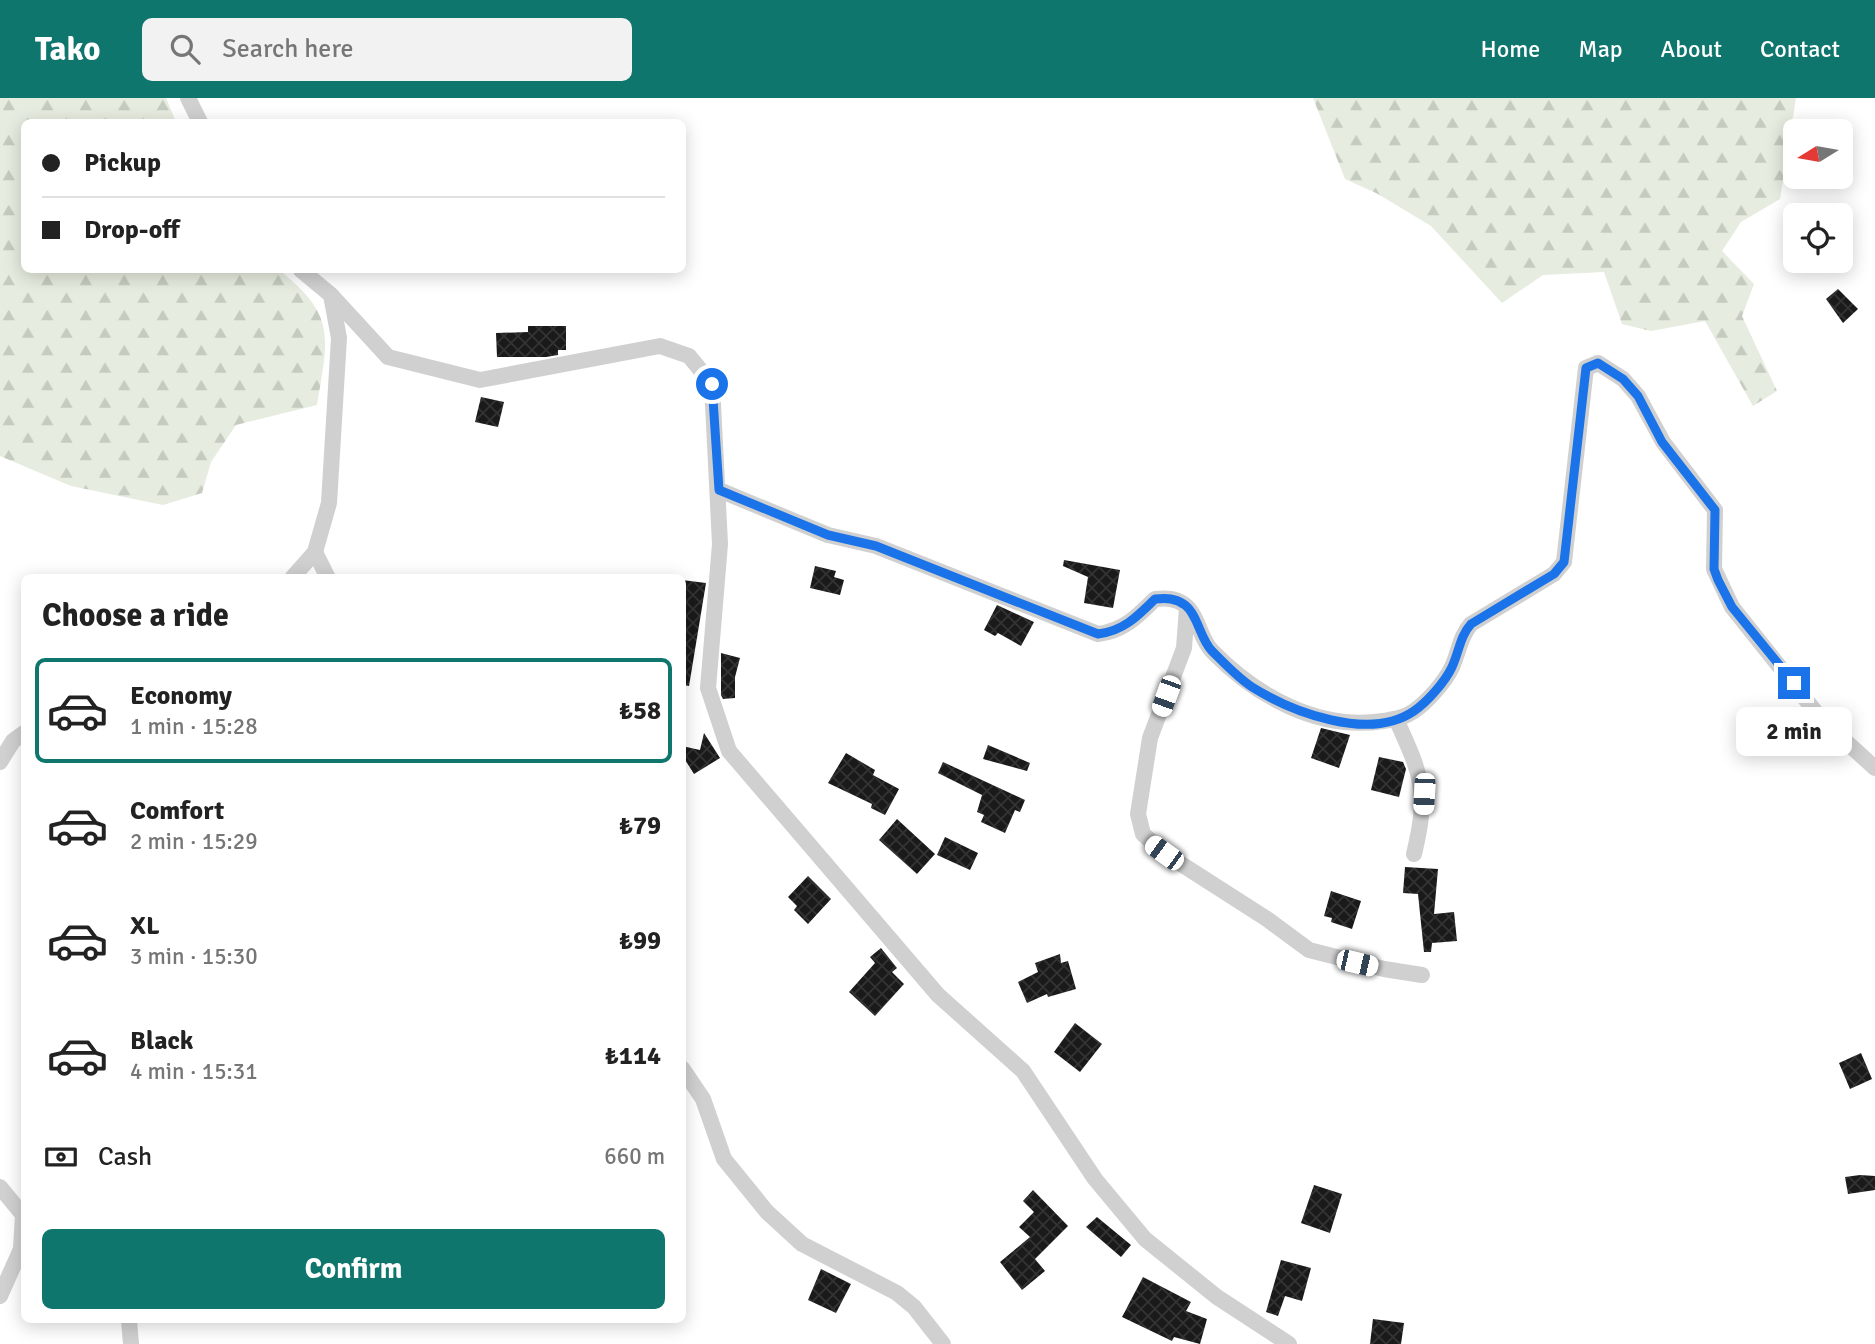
<!DOCTYPE html>
<html lang="en">
<head>
<meta charset="utf-8">
<style>
  :root { --surface:#fff; --page:#f2f2f2; --text:#222; --muted:#767676; --line:#e0e0e0; --accent:#0f766e }
  body { margin:0; font-family:Signika,sans-serif; background:var(--page); color:var(--text); height:100vh; display:flex; flex-direction:column; font-size:26px; white-space:nowrap }
  * { box-sizing:border-box; margin:0 }
  p { font-size:23px; color:var(--muted) }
  .icon { flex:none; width:38px; height:38px; fill:none; stroke:currentColor; stroke-width:2; stroke-linecap:round; stroke-linejoin:round }
  .map { position:relative; flex:1; overflow:hidden }
  .panel { position:absolute; left:21px; top:476px; width:665px; height:749px; display:flex; flex-direction:column; background:var(--surface); border-radius:10px; box-shadow:0 4px 18px #0003 }
  .panel>* { flex:none }
  .banner { position:absolute; left:21px; top:21px; width:665px; height:154px; border-radius:10px; box-shadow:0 4px 18px #0003; display:grid; align-content:center; height:154px; padding:0 21px; background:var(--surface) }
  .needle { width:46px; rotate:259deg }
  .buttons { position:absolute; left:1783px; top:21px; display:grid; gap:14px }
  .buttons a { display:grid; place-items:center; width:70px; height:70px; border-radius:10px; background:var(--surface); box-shadow:0 4px 18px #0003; font-size:35px }
  .end { position:absolute; width:32px; height:32px; margin:-16px; border:9px solid #1a73e8; background:#fff; box-shadow:0 0 0 4px #fff }
  .from { border-radius:50% }
  .bubble { position:absolute; height:49px; border-radius:10px; background:var(--surface); box-shadow:0 4px 18px #0003; font-size:23px; font-weight:700; line-height:49px; text-align:center }
  .car { position:absolute; width:21px; height:42px; margin:-21px -10px; border-radius:9px; box-shadow:0 0 5px 2px #0007; background:linear-gradient(#fff 24%,#345 0 40%,#fff 0 76%,#345 0 86%,#fff 0) }
  .banner b { display:flex; align-items:center; gap:24px; height:66px; font-size:26px }
  .banner b+b { border-top:2px solid var(--line) }
  .banner i { width:18px; height:18px; background:var(--text) }
  ul { padding:0; list-style:none }
  li { display:flex; align-items:center; gap:21px; height:105px; margin:0 14px 10px; padding:0 7px; border:4px solid transparent; border-radius:10px }
  li div { flex:1 }
  li b { display:block; font-size:26px }
  li em { font-style:normal; font-weight:700 }
  li.selected { border-color:var(--accent) }
  li>.icon { width:63px; height:63px; stroke-width:1.5 }
  h2 { padding:0 21px; font-size:32px; line-height:84px }
  .pay { display:flex; align-items:center; gap:18px; height:77px; padding:0 21px; font-size:26px }
  .pay p { margin-inline-start:auto }
  .primary-button { display:flex; gap:14px; margin-top:auto; padding:14px 21px }
  .primary-button a { flex:1; height:80px; border-radius:10px; background:var(--accent); color:#fff; font-size:28px; font-weight:700; line-height:80px; text-align:center }
  header { display:flex; align-items:center; gap:42px; box-sizing:border-box; height:98px; padding:0 35px; background:var(--accent); color:#fff }
  header strong { font-size:33px }
  nav { display:flex; gap:38px; margin-inline-start:auto; font-size:24px }
  .search { width:490px; height:63px; background:var(--page); display:flex; align-items:center; gap:18px; box-sizing:border-box; padding:0 24px; border-radius:10px; color:var(--muted); font-size:26px }
  .map>svg:first-child { display:block }
  .forest { fill:url(#forest-firs) }
  .building { fill:url(#building-cross-hatch) }
  .lines { fill:none; stroke-linecap:round; stroke-linejoin:round }
  .street { stroke:#d0d0d0; stroke-width:16 }
  .route { stroke:#1a73e8; stroke-width:9 }
</style>
</head>
<body>
<header>
<strong>Tako</strong>
<div class="search"><svg class="icon" aria-label="search" viewBox="0 0 24 24"><circle cx="10" cy="10" r="6"/><path d="M15 15l6 6"/></svg>Search here</div>
<nav><a>Home</a><a>Map</a><a>About</a><a>Contact</a></nav>
</header>
<div class="map">
<svg width="1875" height="1246" viewBox="0 0 1875 1246">
  <defs>
    <pattern id="forest-firs" width="22" height="20" patternUnits="userSpaceOnUse" patternTransform="scale(1.75)"><rect width="22" height="20" fill="#e6ecdf"/><path d="M5 1l3.5 6h-7zM16 11l3.5 6h-7z" fill="#c6cbc0"/></pattern>
    <pattern id="building-cross-hatch" width="8" height="8" patternUnits="userSpaceOnUse" patternTransform="scale(1.75)"><rect width="8" height="8" fill="#1a1a1a"/><path d="M0 0l8 8M0 8l8-8" fill="none" stroke="#333"/></pattern>
  </defs>
  <rect width="100%" height="100%" fill="#fff"/>
  <g class="forest">
    <path d="M0,0H166L176,24H24V172H279C337,218 328,239 317,307L236,327L211,364L202,395L163,407L71,388L0,358Z"/>
    <polygon points="1313,0 1796,0 1780,101 1741,124 1722,153 1754,186 1742,218 1777,293 1753,308 1705,223 1651,233 1622,226 1604,174 1543,177 1502,205 1431,128 1378,96 1345,81"/>
  </g>
  <g class="building">
    <polygon points="1838,191 1858,211 1843,225 1826,201"/>
    <polygon points="528,228 566,228 566,252 558,252 558,257 546,259 497,259 496,235 528,234"/>
    <polygon points="481,299 504,304 498,329 475,324"/>
    <polygon points="1064,462 1120,472 1113,510 1084,505 1088,479 1063,468"/>
    <polygon points="815,468 836,473 834,479 844,482 840,497 810,490"/>
    <polygon points="682,482 706,485 689,588 682,587"/>
    <polygon points="997,507 1034,524 1021,548 998,535 995,538 984,532"/>
    <polygon points="721,555 740,560 735,579 735,600 723,601 721,597"/>
    <polygon points="1321,630 1350,637 1339,670 1311,660"/>
    <polygon points="704,635 720,660 694,676 682,657 682,648 700,652"/>
    <polygon points="988,647 1030,665 1027,673 983,661"/>
    <polygon points="846,655 875,672 873,677 899,691 885,717 871,710 872,706 828,685"/>
    <polygon points="1379,659 1403,664 1406,671 1399,699 1371,692"/>
    <polygon points="943,664 1025,702 1020,714 1015,712 1005,735 981,724 984,717 977,714 982,697 938,675"/>
    <polygon points="897,721 935,756 917,776 879,742"/>
    <polygon points="945,739 978,755 970,772 937,757"/>
    <polygon points="1405,769 1438,771 1434,816 1454,814 1457,843 1432,845 1431,854 1424,854 1418,796 1403,795"/>
    <polygon points="808,778 831,801 808,826 794,812 797,808 788,799"/>
    <polygon points="1331,793 1361,803 1352,831 1331,824 1332,820 1324,818"/>
    <polygon points="881,850 897,870 892,874 904,886 875,918 849,894 875,865 870,859"/>
    <polygon points="1060,856 1061,865 1068,863 1076,891 1048,899 1047,896 1027,905 1018,884 1038,874 1035,865"/>
    <polygon points="1075,925 1102,946 1080,974 1054,954"/>
    <polygon points="1861,955 1872,981 1850,991 1839,965"/>
    <polygon points="1860,1077 1875,1078 1875,1092 1848,1096 1845,1079"/>
    <polygon points="1314,1087 1342,1096 1330,1135 1301,1125"/>
    <polygon points="1033,1092 1068,1128 1035,1161 1045,1173 1022,1192 1000,1164 1030,1139 1019,1129 1034,1114 1023,1103"/>
    <polygon points="1097,1119 1131,1147 1121,1159 1086,1129"/>
    <polygon points="1281,1162 1311,1170 1302,1203 1285,1198 1278,1218 1266,1214"/>
    <polygon points="821,1171 851,1186 836,1215 808,1202"/>
    <polygon points="1143,1179 1191,1204 1186,1213 1207,1221 1200,1246 1174,1239 1172,1243 1122,1219"/>
    <polygon points="1373,1221 1404,1225 1401,1246 1370,1246"/>
  </g>
  <g class="lines">
    <g class="street">
      <polyline points="188,0 200,24"/>
      <polyline points="301,172 331,197 388,259 480,282 660,248 689,258 712,286 720,446 708,590 729,653 938,897 1023,973 1095,1081 1145,1141 1217,1199 1289,1246"/>
      <path d="M719,392L828,437L876,448L1098,536C1123,533 1137,519 1155,501C1167,500 1175,500 1185,507C1198,517 1200,541 1212,553C1256,598 1318,633 1383,623C1395,621 1404,620 1414,613C1427,604 1445,584 1452,569C1459,554 1460,538 1471,526L1554,476L1564,464L1586,270L1598,265L1623,281L1638,298L1663,344L1715,412L1714,471L1732,509L1822,622L1875,670"/>
      <polyline points="315,454 328,480"/>
      <polyline points="292,480 315,454 329,405 339,240 331,197"/>
      <polyline points="1187,510 1184,550 1150,640 1138,716 1143,736 1164,755 1267,821 1309,852 1384,871 1422,877"/>
      <path d="M1396,621C1422,678 1429,694 1414,756"/>
      <polyline points="0,664 13,643 24,635"/>
      <polyline points="682,970 703,1001 724,1061 767,1114 802,1146 897,1195 914,1209 943,1246"/>
      <polyline points="0,1089 23,1117 21,1151 0,1198"/>
      <polyline points="129,1222 131,1246"/>
    </g>
  </g>
  <g class="lines">
    <path class="route" d="M712,286L719,392L828,437L876,448L1098,536C1123,533 1137,519 1155,501C1167,500 1175,500 1185,507C1198,517 1200,541 1212,553C1224,565 1238,580 1252,589C1292,614 1369,644 1414,613C1427,604 1445,584 1452,569C1459,554 1460,538 1471,526L1554,476L1564,464L1586,270L1598,265L1623,281L1638,298L1662,344L1715,412L1714,471L1718,482L1732,509L1794,585"/>
  </g>
</svg>
<div class="buttons">
<a><svg class="needle" viewBox="-14 -14 28 28"><path d="M0-13l5 13h-10z" fill="#e53935"/><path d="M0 13l5-13h-10z" fill="#767676"/></svg></a>
<a><svg class="icon" aria-label="locate" viewBox="0 0 24 24"><circle cx="12" cy="12" r="6"/><path d="M12 2v4M12 18v4M2 12h4M18 12h4"/></svg></a>
</div>
<i class="end from" style="left:712px;top:286px"></i>
<i class="end" style="left:1794px;top:585px"></i>
<div class="bubble" style="left:1736px;top:609px;width:116px">2 min</div>
<i class="car" style="left:1166px;top:598px;rotate:200deg"></i>
<i class="car" style="left:1424px;top:696px;rotate:183deg"></i>
<i class="car" style="left:1164px;top:755px;rotate:306deg"></i>
<i class="car" style="left:1357px;top:865px;rotate:103deg"></i>
<div class="banner">
<b><i class="from"></i>Pickup</b>
<b><i></i>Drop-off</b>
</div>
<section class="panel">
<h2>Choose a ride</h2>
<ul>
<li class="selected"><svg class="icon" aria-label="car" viewBox="0 0 24 24"><path d="M5 17H2v-5l4-1 3-4h7l3 4 3 1v5h-3M9 17h6M6 11h13"/><circle cx="7" cy="17" r="2"/><circle cx="17" cy="17" r="2"/></svg><div><b>Economy</b><p>1 min · 15:28</p></div><em>₺58</em></li>
<li><svg class="icon" aria-label="car" viewBox="0 0 24 24"><path d="M5 17H2v-5l4-1 3-4h7l3 4 3 1v5h-3M9 17h6M6 11h13"/><circle cx="7" cy="17" r="2"/><circle cx="17" cy="17" r="2"/></svg><div><b>Comfort</b><p>2 min · 15:29</p></div><em>₺79</em></li>
<li><svg class="icon" aria-label="car" viewBox="0 0 24 24"><path d="M5 17H2v-5l4-1 3-4h7l3 4 3 1v5h-3M9 17h6M6 11h13"/><circle cx="7" cy="17" r="2"/><circle cx="17" cy="17" r="2"/></svg><div><b>XL</b><p>3 min · 15:30</p></div><em>₺99</em></li>
<li><svg class="icon" aria-label="car" viewBox="0 0 24 24"><path d="M5 17H2v-5l4-1 3-4h7l3 4 3 1v5h-3M9 17h6M6 11h13"/><circle cx="7" cy="17" r="2"/><circle cx="17" cy="17" r="2"/></svg><div><b>Black</b><p>4 min · 15:31</p></div><em>₺114</em></li>
</ul>
<div class="pay"><svg class="icon" aria-label="cash" viewBox="0 0 24 24"><path d="M3 7h18v10H3z"/><circle cx="12" cy="12" r="2"/></svg>Cash<p>660 m</p></div>
<div class="primary-button"><a>Confirm</a></div>
</section>
</div>
</body>
</html>
